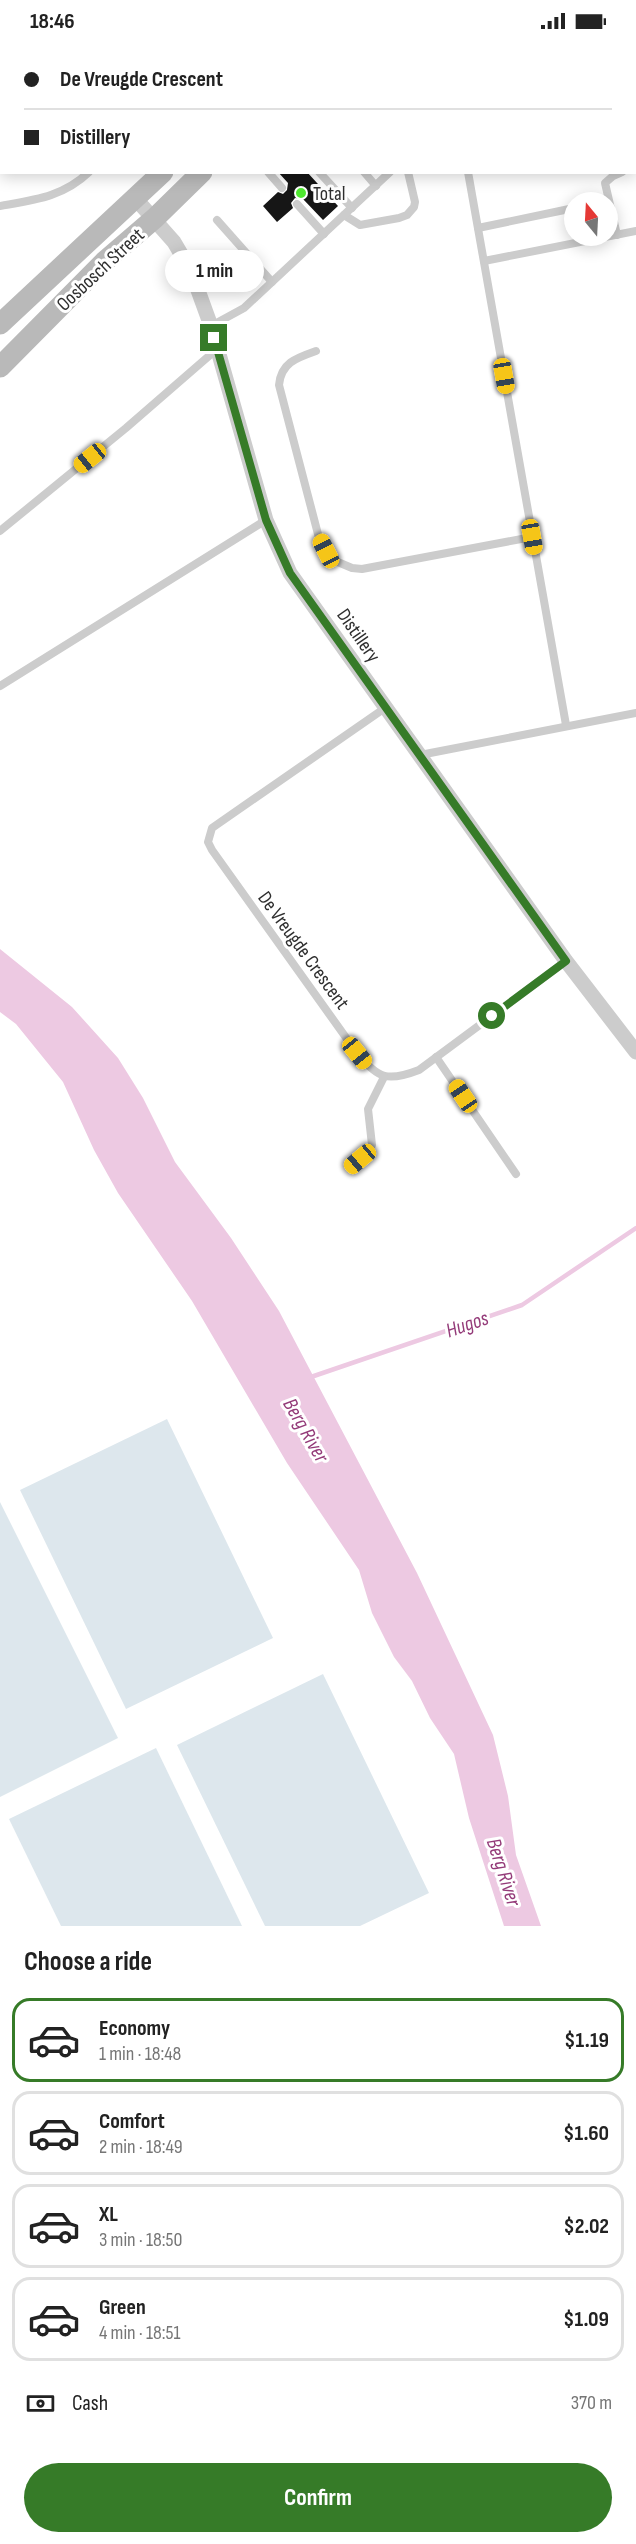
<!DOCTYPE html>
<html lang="en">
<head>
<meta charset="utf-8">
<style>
  :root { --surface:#fff; --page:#f2f2f2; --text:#222; --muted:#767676; --line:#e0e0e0; --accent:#367b28 }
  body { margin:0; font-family:"Sofia Sans Condensed",sans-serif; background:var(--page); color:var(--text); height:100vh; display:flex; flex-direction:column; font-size:22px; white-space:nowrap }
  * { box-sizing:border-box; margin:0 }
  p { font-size:20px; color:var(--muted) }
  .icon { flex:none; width:33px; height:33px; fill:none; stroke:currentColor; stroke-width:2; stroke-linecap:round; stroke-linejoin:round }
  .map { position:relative; height:1884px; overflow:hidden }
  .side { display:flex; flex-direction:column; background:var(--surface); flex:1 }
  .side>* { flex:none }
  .hud { position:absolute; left:0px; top:0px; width:636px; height:132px; box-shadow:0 3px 15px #0003; display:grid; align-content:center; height:132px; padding:0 24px; background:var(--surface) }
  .needle { width:39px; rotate:342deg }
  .controls { position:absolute; left:564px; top:150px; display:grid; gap:12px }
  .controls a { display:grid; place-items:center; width:54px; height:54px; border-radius:50%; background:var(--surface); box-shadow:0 3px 15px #0003; font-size:30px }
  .end { position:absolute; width:27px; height:27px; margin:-14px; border:8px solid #367b28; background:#fff; box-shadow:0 0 0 3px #fff }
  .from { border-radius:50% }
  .bubble { position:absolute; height:42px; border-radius:21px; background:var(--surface); box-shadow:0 3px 15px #0003; font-size:20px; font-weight:700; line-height:42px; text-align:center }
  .car { position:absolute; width:18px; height:36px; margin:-18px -9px; border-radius:8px; box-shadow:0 0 4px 2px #0007; background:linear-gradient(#f5c518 24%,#345 0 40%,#f5c518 0 76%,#345 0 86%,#f5c518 0) }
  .hud b { display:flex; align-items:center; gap:21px; height:57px; font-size:22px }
  .hud b+b { border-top:2px solid var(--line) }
  .hud i { width:15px; height:15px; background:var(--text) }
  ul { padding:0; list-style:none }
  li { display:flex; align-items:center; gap:18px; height:84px; margin:0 12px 9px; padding:0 12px; border:3px solid var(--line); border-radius:18px }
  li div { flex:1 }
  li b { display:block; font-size:22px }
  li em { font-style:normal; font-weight:700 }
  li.selected { border-color:var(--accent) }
  li>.icon { width:54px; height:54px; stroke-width:1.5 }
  h2 { padding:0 24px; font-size:27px; line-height:72px }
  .pay { display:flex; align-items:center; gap:15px; height:66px; padding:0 24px; font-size:22px }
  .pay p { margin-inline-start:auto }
  .action { display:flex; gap:12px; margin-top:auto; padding:12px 24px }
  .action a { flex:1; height:69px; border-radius:36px; background:var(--accent); color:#fff; font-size:24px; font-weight:700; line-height:69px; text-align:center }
  .status { display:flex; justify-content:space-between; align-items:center; height:42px; padding:0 30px; background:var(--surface); direction:ltr }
  .status svg { height:16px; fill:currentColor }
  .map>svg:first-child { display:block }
  .green { fill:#dde7ed }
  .water { fill:#edc9e2 }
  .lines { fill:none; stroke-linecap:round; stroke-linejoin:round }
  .stream { stroke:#edc9e2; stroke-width:4.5 }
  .building { fill:#161616 }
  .lane { stroke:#ccc; stroke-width:8 }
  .street { stroke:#ccc; stroke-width:15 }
  .secondary { stroke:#b9b9b9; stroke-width:21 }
  .route { stroke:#367b28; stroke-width:8 }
  .poi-dot { fill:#4ee82f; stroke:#fff; stroke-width:2 }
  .labels { text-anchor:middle; stroke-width:6; stroke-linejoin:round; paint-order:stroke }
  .poi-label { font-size:20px; fill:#2f2f2f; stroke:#fff; text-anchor:start }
  .street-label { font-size:20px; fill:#2f2f2f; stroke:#fff }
  .water-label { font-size:21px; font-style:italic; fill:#943b79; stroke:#fff }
</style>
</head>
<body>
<div class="status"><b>18:46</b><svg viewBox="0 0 49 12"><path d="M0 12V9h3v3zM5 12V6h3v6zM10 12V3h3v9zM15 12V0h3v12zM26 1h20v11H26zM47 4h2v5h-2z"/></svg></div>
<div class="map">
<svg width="636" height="1884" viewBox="0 0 636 1884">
  <rect width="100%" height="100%" fill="#fff"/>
  <g class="green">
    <polygon points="167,1377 273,1596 126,1667 20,1448"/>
    <polygon points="0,1460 118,1696 0,1755"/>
    <polygon points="323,1632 429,1851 360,1884 265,1884 177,1703"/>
    <polygon points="156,1706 242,1884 61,1884 9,1777"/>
  </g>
  <polygon class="water" points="0,907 72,965 118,1016 143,1056 175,1120 231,1196 279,1269 417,1531 493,1693 508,1754 516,1813 541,1884 504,1884 469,1776 454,1712 430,1676 412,1639 394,1615 372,1571 359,1528 287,1421 192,1259 118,1151 94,1108 63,1040 16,982 0,970"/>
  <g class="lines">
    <polyline class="stream" points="308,1336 522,1263 636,1186"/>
  </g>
  <polygon class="building" points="278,130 307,130 338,164 323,178 303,157 295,156 291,161 293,166 277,180 263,164 278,150 283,152 287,148 288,141"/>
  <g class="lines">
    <g class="lane">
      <polyline points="239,0 239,2"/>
      <polyline points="260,2 262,0"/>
      <polyline points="460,2 462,0"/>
      <polyline points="634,13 636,12"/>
      <polyline points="634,128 636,128"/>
      <polyline points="268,130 282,146"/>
      <polyline points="319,130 352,166"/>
      <polyline points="364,130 376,144"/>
      <polyline points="468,130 566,683"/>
      <polyline points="297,162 324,192"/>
      <path d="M0,164C34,158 63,155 89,130"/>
      <polyline points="344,173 360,183 399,176 407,173 414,165 415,160 408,130"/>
      <polyline points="217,178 272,240"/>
      <polyline points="478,186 574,166"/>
      <polyline points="617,193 605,141 613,134 622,130"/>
      <polyline points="484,219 636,189"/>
      <polyline points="211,284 244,266 390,130"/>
      <path d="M316,309C296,316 281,321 279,343L319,496L333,518L352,526L362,527L532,495"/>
      <polyline points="0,489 126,386 217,307"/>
      <polyline points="0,644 266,478"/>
      <path d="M385,666L212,786L208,800L212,808L357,1011C378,1037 388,1040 419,1028L566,919"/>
      <polyline points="420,713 636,671"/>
      <polyline points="436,1015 516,1132"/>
      <polyline points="350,1125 369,1109 372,1103 368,1067 384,1035"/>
    </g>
    <polyline class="street" points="135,156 174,200 191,229 211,284 266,478 290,531 566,919 636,1010"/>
    <g class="secondary">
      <polyline points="291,2 293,0"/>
      <polyline points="335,2 337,0"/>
      <polyline points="0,282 163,130"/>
      <polyline points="0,325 105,219 155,176 202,130"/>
    </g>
  </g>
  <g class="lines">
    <polyline class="route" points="214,296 266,478 290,531 566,919 492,974"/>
  </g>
  <circle class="poi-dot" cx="301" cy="151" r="6"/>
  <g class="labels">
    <g class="poi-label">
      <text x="313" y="158">Total</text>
    </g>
    <g class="street-label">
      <text transform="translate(100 227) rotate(-43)" y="7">Oosbosch Street</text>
      <text transform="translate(359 593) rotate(55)" y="7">Distillery</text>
      <text transform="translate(304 908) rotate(54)" y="7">De Vreugde Crescent</text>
    </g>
    <g class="water-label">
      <text transform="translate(467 1282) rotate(-19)" y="7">Hugos</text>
      <text transform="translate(306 1388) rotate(60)" y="7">Berg River</text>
      <text transform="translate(504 1830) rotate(72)" y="7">Berg River</text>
    </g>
  </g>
</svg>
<div class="controls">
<a><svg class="needle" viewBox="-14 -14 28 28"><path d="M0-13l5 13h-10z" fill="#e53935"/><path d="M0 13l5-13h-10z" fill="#767676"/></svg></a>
</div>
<i class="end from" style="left:492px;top:974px"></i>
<i class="end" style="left:214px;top:296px"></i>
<div class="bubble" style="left:165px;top:208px;width:99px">1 min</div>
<i class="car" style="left:504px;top:334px;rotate:170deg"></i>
<i class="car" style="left:90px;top:416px;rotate:231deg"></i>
<i class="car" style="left:532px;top:495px;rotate:170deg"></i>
<i class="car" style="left:326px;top:509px;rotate:333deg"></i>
<i class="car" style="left:357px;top:1011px;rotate:141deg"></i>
<i class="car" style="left:463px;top:1054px;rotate:326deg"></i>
<i class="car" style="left:360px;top:1117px;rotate:230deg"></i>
<div class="hud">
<b><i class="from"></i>De Vreugde Crescent</b>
<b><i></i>Distillery</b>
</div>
</div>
<section class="side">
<h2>Choose a ride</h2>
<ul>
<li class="selected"><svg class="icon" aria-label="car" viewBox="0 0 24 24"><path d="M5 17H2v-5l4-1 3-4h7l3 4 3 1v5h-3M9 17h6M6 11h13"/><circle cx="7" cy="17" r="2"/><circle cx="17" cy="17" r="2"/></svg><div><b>Economy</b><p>1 min · 18:48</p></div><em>$1.19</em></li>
<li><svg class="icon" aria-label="car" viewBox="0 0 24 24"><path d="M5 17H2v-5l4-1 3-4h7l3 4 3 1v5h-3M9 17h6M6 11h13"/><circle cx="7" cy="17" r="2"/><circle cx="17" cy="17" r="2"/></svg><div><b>Comfort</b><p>2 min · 18:49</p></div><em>$1.60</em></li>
<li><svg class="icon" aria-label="car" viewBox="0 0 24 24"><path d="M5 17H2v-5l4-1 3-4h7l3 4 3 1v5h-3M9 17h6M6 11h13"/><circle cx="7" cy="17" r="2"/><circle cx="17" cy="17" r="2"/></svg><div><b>XL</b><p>3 min · 18:50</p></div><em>$2.02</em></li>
<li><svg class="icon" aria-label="car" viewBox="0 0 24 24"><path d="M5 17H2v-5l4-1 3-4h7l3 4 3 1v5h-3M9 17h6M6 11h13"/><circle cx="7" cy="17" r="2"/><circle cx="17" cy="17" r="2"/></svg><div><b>Green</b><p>4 min · 18:51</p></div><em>$1.09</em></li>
</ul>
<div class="pay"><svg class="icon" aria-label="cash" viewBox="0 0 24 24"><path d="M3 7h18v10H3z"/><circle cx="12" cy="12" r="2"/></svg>Cash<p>370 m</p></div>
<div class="action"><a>Confirm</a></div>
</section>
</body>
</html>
